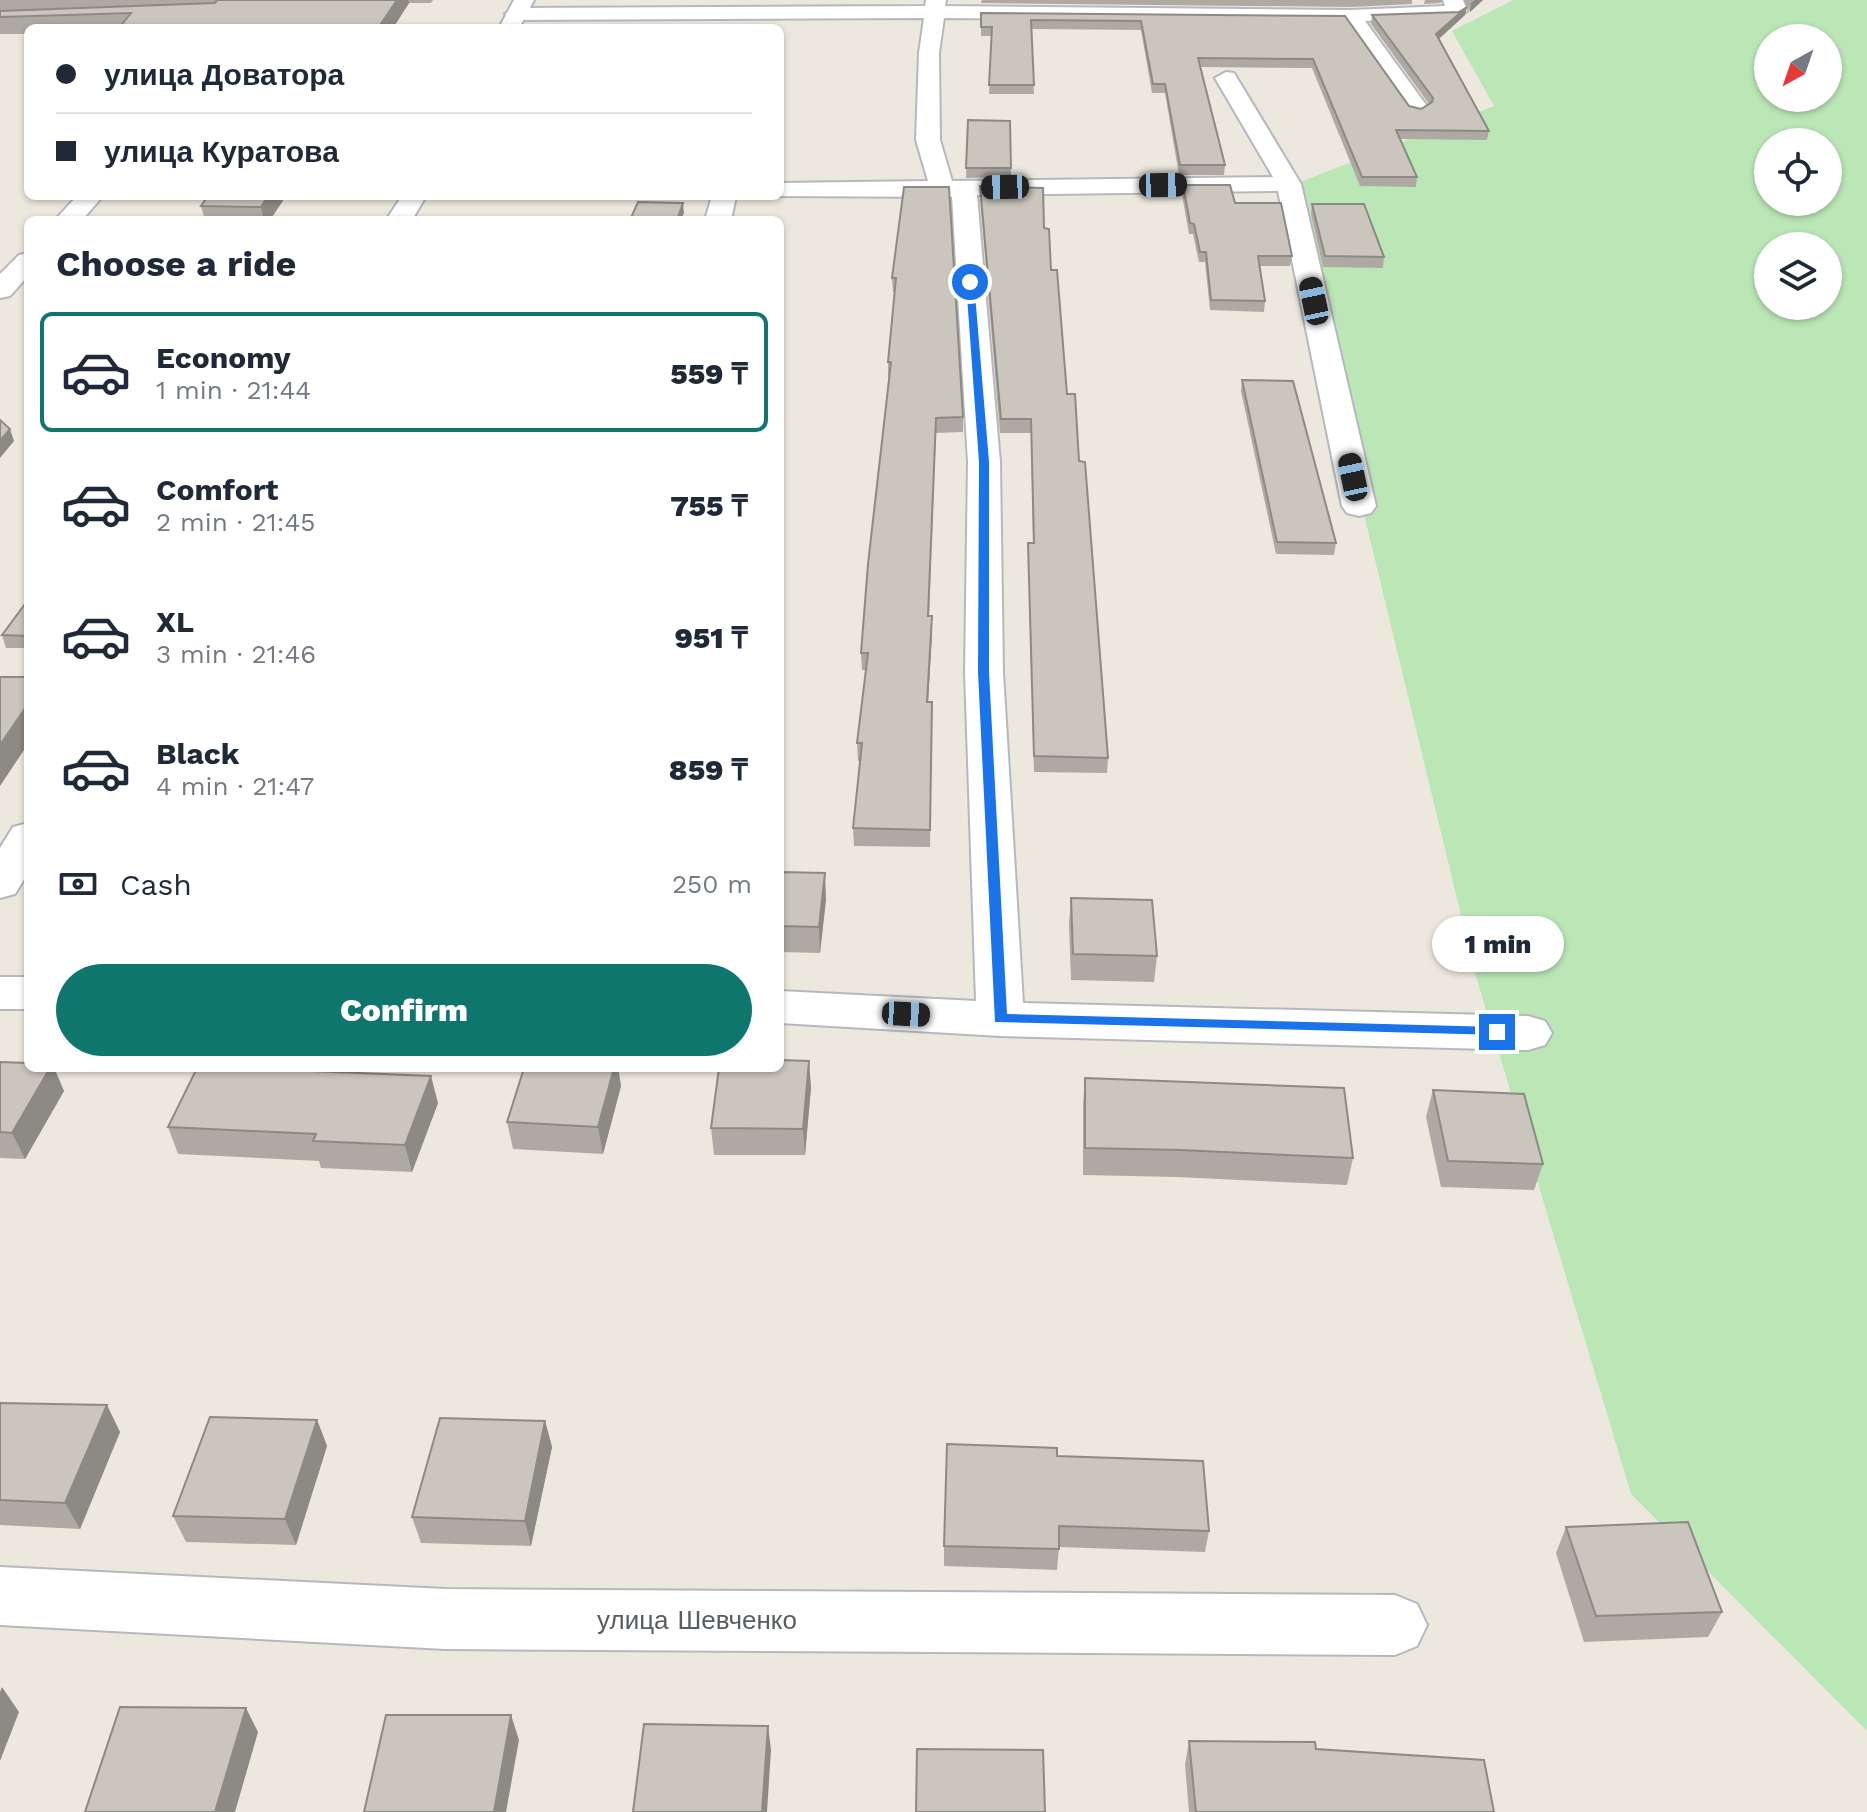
<!DOCTYPE html>
<html lang="en">
<head>
<meta charset="utf-8">
<style>
  :root { --surface:#fff; --page:#f6f6f7; --text:#1f2937; --muted:#747a83; --line:#e0e1e3; --accent:#0f766e }
  body { margin:0; font-family:"Work Sans",sans-serif; background:var(--page); color:var(--text); height:100vh; display:flex; flex-direction:column; font-size:30px; white-space:nowrap }
  * { box-sizing:border-box; margin:0 }
  p { font-size:26px; color:var(--muted) }
  .icon { flex:none; width:44px; height:44px; fill:none; stroke:currentColor; stroke-width:2; stroke-linecap:round; stroke-linejoin:round }
  .map { position:relative; flex:1; overflow:hidden }
  .details { position:absolute; left:24px; top:216px; width:760px; height:856px; display:flex; flex-direction:column; background:var(--surface); border-radius:12px; box-shadow:0 2px 6px #0004 }
  .details>* { flex:none }
  .top-card { position:absolute; left:24px; top:24px; width:760px; height:176px; border-radius:12px; box-shadow:0 2px 6px #0004; display:grid; align-content:center; height:176px; padding:0 32px; background:var(--surface) }
  .needle { width:52px; rotate:220deg }
  .fabs { position:absolute; left:1754px; top:24px; display:grid; gap:16px }
  .fabs a { display:grid; place-items:center; width:88px; height:88px; border-radius:50%; background:var(--surface); box-shadow:0 2px 6px #0004; font-size:40px }
  .end { position:absolute; width:36px; height:36px; margin:-18px; border:10px solid #1a73e8; background:#fff; box-shadow:0 0 0 4px #fff }
  .from { border-radius:50% }
  .bubble { position:absolute; height:56px; border-radius:28px; background:var(--surface); box-shadow:0 2px 6px #0004; font-size:26px; font-weight:800; line-height:56px; text-align:center }
  .car { position:absolute; width:24px; height:48px; margin:-24px -12px; border-radius:10px; box-shadow:0 0 6px 2px #0007; background:linear-gradient(#222 24%,#8ab4d8 0 40%,#222 0 76%,#8ab4d8 0 86%,#222 0) }
  .top-card b { display:flex; align-items:center; gap:28px; height:76px; font-size:30px }
  .top-card b+b { border-top:2px solid var(--line) }
  .top-card i { width:20px; height:20px; background:var(--text) }
  ul { padding:0; list-style:none }
  li { display:flex; align-items:center; gap:24px; height:120px; margin:0 16px 12px; padding:0 16px; border:4px solid transparent; border-radius:12px }
  li div { flex:1 }
  li b { display:block; font-size:30px }
  li em { font-style:normal; font-weight:800 }
  li.on { border-color:var(--accent) }
  li>.icon { width:72px; height:72px; stroke-width:1.5 }
  h2 { padding:0 32px; font-size:36px; line-height:96px }
  .pay { display:flex; align-items:center; gap:20px; height:88px; padding:0 32px; font-size:30px }
  .pay p { margin-inline-start:auto }
  .primary-button { display:flex; gap:16px; margin-top:auto; padding:16px 32px }
  .primary-button a { flex:1; height:92px; border-radius:48px; background:var(--accent); color:#fff; font-size:32px; font-weight:800; line-height:92px; text-align:center }
  .map>svg:first-child { display:block }
  .green { fill:#bbe7b7; fill-rule:evenodd }
  .lines { fill:none; stroke-linecap:round; stroke-linejoin:round }
  .street-casing { stroke:#b5b8bd; stroke-width:4 }
  .secondary-casing { stroke:#b2b7bd; stroke-width:4 }
  .street { fill:#fff; fill-rule:evenodd }
  .secondary { fill:#fff; fill-rule:evenodd }
  .wall { fill:#aea9a3 }
  .shaded-wall { fill:#8d8a84 }
  .building { fill:#cac5bd; stroke:#8d8a84; stroke-width:2 }
  .route { fill:#1a73e8 }
  .labels { text-anchor:middle; stroke-width:6; stroke-linejoin:round; paint-order:stroke }
  .near-street-label { font-size:26px; fill:#585d61; stroke:#fff }
</style>
</head>
<body>
<div class="map">
<svg width="1867" height="1812" viewBox="0 0 1867 1812">
  <rect width="100%" height="100%" fill="#ede8de"/>
  <path class="green" d="M1513,0H1867V1731L1631,1494L1475,973L1285,188L1494,106L1452,31ZM1768,38H1828V98H1768ZM1768,142H1828V202H1768ZM1768,246H1828V306H1768Z"/>
  <g class="lines">
    <defs>
      <g id="street">
        <polygon points="926,0 946,0 945,6 1351,10 1445,6 1443,0 1463,0 1467,11 1457,17 1365,21 1429,109 1418,116 1410,114 1345,22 944,18 939,53 940,140 952,181 1273,177 1215,78 1226,72 1234,73 1301,184 1376,506 1371,513 1359,516 1347,513 1342,506 1278,191 977,195 1000,462 1003,672 1023,1003 1528,1016 1545,1021 1552,1033 1545,1045 1528,1050 1000,1036 780,1023 780,991 976,1001 965,672 968,462 952,197 775,196 780,196 780,183 928,181 916,140 919,53 924,18 515,20 505,14 515,8 925,6"/>
        <polygon points="77,196 103,196 82,220 55,220"/>
        <polygon points="712,196 736,196 731,220 705,220"/>
        <polygon points="28,253 28,276 10,296 0,298 0,274 19,255"/>
        <rect x="0" y="977" width="28" height="32"/>
        <polygon points="0,1567 445,1589 1395,1595 1417,1604 1427,1625 1417,1646 1395,1655 445,1649 0,1625"/>
      </g>
      <g id="secondary">
        <polygon points="514,0 534,0 519,28 499,28"/>
        <polygon points="402,196 426,196 412,220 386,220"/>
        <polygon points="28,823 28,873 15,894 0,898 0,848 13,827"/>
      </g>
    </defs>
    <use href="#street" class="street-casing"/>
    <use href="#secondary" class="secondary-casing"/>
    <use href="#street" class="street"/>
    <use href="#secondary" class="secondary"/>
  </g>
  <g class="wall">
    <polygon points="0,0 433,0 431,3 409,3 393,28 28,28 28,34 0,34"/>
    <polygon points="982,0 1412,0 1412,4 1351,7 981,3"/>
    <polygon points="1425,0 1442,0 1441,3 1424,4"/>
    <polygon points="1464,0 1483,0 1470,12"/>
    <polygon points="981,13 1345,16 1409,106 1421,109 1429,104 1371,24 1372,15 1465,15 1439,39 1489,131 1487,140 1400,139 1417,177 1416,187 1360,186 1312,68 1200,67 1225,165 1224,175 1179,175 1165,93 1152,93 1141,30 1031,29 1034,94 989,94 992,36 981,36"/>
    <polygon points="968,120 1010,121 1011,177 966,178"/>
    <polygon points="1183,185 1235,203 1292,256 1290,266 1260,266 1265,301 1264,312 1210,310 1205,262 1199,262 1193,234 1189,234 1182,195"/>
    <polygon points="980,186 1044,228 1051,270 1067,394 1079,461 1108,758 1107,773 1034,772 1028,558 1028,543 1033,543 1031,433 1000,433 980,198"/>
    <polygon points="904,187 963,417 963,432 936,433 929,616 932,616 932,633 928,702 932,702 930,847 854,846 853,828 860,761 858,761 857,743 866,670 862,670 861,653 890,377 888,377 888,362 895,292 893,292 892,278"/>
    <polygon points="208,196 286,196 270,220 205,220 201,206"/>
    <polygon points="1312,204 1384,257 1383,268 1323,267 1311,214"/>
    <polygon points="1242,380 1336,543 1334,555 1276,554 1241,391"/>
    <polygon points="28,600 28,648 6,648 2,635"/>
    <polygon points="780,872 826,899 820,953 780,952"/>
    <polygon points="1071,898 1157,956 1154,982 1071,980 1069,924"/>
    <polygon points="0,1062 28,1068 54,1068 64,1091 25,1159 0,1158"/>
    <polygon points="197,1068 291,1068 292,1070 438,1103 412,1172 321,1168 319,1161 178,1154 168,1127"/>
    <polygon points="524,1068 618,1068 621,1086 603,1154 513,1149 507,1122"/>
    <polygon points="1085,1078 1353,1158 1347,1185 1176,1177 1083,1175 1083,1105"/>
    <polygon points="811,1087 805,1155 714,1155 711,1128"/>
    <polygon points="1433,1090 1543,1164 1534,1190 1441,1187 1426,1117"/>
    <polygon points="0,1403 120,1432 80,1529 0,1525"/>
    <polygon points="317,1420 327,1446 296,1545 186,1542 173,1516"/>
    <polygon points="545,1421 552,1447 531,1546 421,1543 412,1517"/>
    <polygon points="1057,1456 1209,1531 1205,1552 1059,1547 1057,1570 944,1566 944,1546"/>
    <polygon points="1566,1527 1722,1612 1708,1637 1584,1642 1556,1553"/>
    <polygon points="1189,1741 1316,1749 1494,1812 1189,1812 1185,1765"/>
  </g>
  <g class="shaded-wall">
    <polygon points="397,0 408,0 409,3 393,28 378,28"/>
    <polygon points="1475,0 1483,0 1470,12 1471,3"/>
    <polygon points="1467,7 1465,15 1434,43 1436,34"/>
    <polygon points="268,196 286,196 270,220 264,220 261,207"/>
    <polygon points="683,203 684,213 681,220 677,220"/>
    <polygon points="10,429 14,441 0,458 0,441"/>
    <polygon points="932,616 932,633 927,719 927,702"/>
    <polygon points="28,704 28,744 0,786 0,745"/>
    <polygon points="825,873 826,899 820,953 819,927"/>
    <polygon points="809,1061 811,1087 805,1155 803,1129"/>
    <polygon points="50,1068 54,1068 64,1091 25,1159 12,1133"/>
    <polygon points="614,1068 618,1068 621,1086 603,1154 598,1127"/>
    <polygon points="431,1076 438,1103 412,1172 405,1145"/>
    <polygon points="107,1405 120,1432 80,1529 65,1503"/>
    <polygon points="317,1420 327,1446 296,1545 285,1519"/>
    <polygon points="545,1421 552,1447 531,1546 525,1521"/>
    <polygon points="2,1687 19,1712 0,1761 0,1692"/>
    <polygon points="246,1708 258,1732 235,1812 215,1812"/>
    <polygon points="511,1715 519,1740 506,1812 494,1812"/>
    <polygon points="768,1726 771,1750 767,1812 762,1812"/>
  </g>
  <g class="building">
    <polygon points="217,0 397,0 378,28 119,28 131,13 0,17 0,11 215,3"/>
    <polygon points="1467,7 1436,34 1489,131 1396,130 1417,177 1362,177 1313,59 1198,58 1225,165 1180,165 1165,84 1153,84 1141,21 1031,20 1034,85 989,85 992,27 981,27 981,13 1345,16 1409,106 1421,109 1432,102 1433,98 1372,15 1459,12"/>
    <polygon points="968,120 1010,121 1011,168 966,168"/>
    <polygon points="1183,185 1230,185 1235,203 1281,203 1292,256 1258,256 1265,301 1211,300 1206,252 1200,252 1194,224 1190,223"/>
    <polygon points="980,186 1043,188 1044,228 1049,229 1051,270 1057,270 1067,394 1075,394 1079,461 1085,462 1108,758 1034,756 1028,543 1034,543 1031,419 1001,419"/>
    <polygon points="904,187 949,187 963,417 936,418 928,616 932,616 927,702 932,702 930,830 853,828 862,743 857,743 868,653 861,653 868,564 891,362 888,362 896,278 892,278"/>
    <polygon points="208,196 268,196 261,207 201,206"/>
    <polygon points="638,202 683,203 677,220 630,220"/>
    <polygon points="1312,204 1364,204 1384,257 1325,256"/>
    <polygon points="1242,380 1293,381 1336,543 1277,542"/>
    <polygon points="0,420 10,429 0,441"/>
    <polygon points="28,600 28,636 2,635"/>
    <polygon points="0,677 28,677 28,704 0,745"/>
    <polygon points="780,872 825,873 819,927 780,926"/>
    <polygon points="1071,898 1152,900 1157,956 1073,954"/>
    <polygon points="780,1060 809,1061 803,1129 711,1128 719,1068 780,1068"/>
    <polygon points="0,1062 28,1063 28,1068 50,1068 12,1133 0,1132"/>
    <polygon points="197,1068 288,1068 287,1070 431,1076 405,1145 313,1141 316,1134 168,1127"/>
    <polygon points="524,1068 614,1068 598,1127 507,1122"/>
    <polygon points="1085,1078 1344,1088 1353,1158 1180,1150 1085,1148"/>
    <polygon points="1433,1090 1524,1094 1543,1164 1448,1161"/>
    <polygon points="0,1403 107,1405 65,1503 0,1500"/>
    <polygon points="210,1417 317,1420 285,1519 173,1516"/>
    <polygon points="440,1418 545,1421 525,1521 412,1517"/>
    <polygon points="947,1444 1057,1448 1057,1456 1203,1461 1209,1531 1059,1526 1059,1549 944,1546"/>
    <polygon points="1688,1522 1722,1612 1596,1616 1566,1527"/>
    <polygon points="120,1707 246,1708 215,1812 85,1812"/>
    <polygon points="386,1715 511,1715 494,1812 364,1812"/>
    <polygon points="644,1724 768,1726 762,1812 633,1812"/>
    <polygon points="1189,1741 1315,1742 1316,1749 1484,1760 1494,1812 1196,1812"/>
    <polygon points="917,1749 1043,1750 1045,1812 916,1812"/>
  </g>
  <polygon class="route" points="970,280 974,282 989,462 989,672 1007,1014 1497,1027 1502,1028 1502,1035 995,1022 978,672 979,462 966,282"/>
  <g class="labels">
    <g class="near-street-label">
      <text x="697" y="1629">улица Шевченко</text>
    </g>
  </g>
</svg>
<div class="fabs">
<a><svg class="needle" viewBox="-14 -14 28 28"><path d="M0-13l5 13h-10z" fill="#e53935"/><path d="M0 13l5-13h-10z" fill="#747a83"/></svg></a>
<a><svg class="icon" aria-label="locate" viewBox="0 0 24 24"><circle cx="12" cy="12" r="6"/><path d="M12 2v4M12 18v4M2 12h4M18 12h4"/></svg></a>
<a><svg class="icon" aria-label="layers" viewBox="0 0 24 24"><path d="M12 4l9 5-9 5-9-5zM3 14l9 5 9-5"/></svg></a>
</div>
<i class="end from" style="left:970px;top:282px"></i>
<i class="end" style="left:1497px;top:1032px"></i>
<div class="bubble" style="left:1432px;top:916px;width:132px">1 min</div>
<i class="car" style="left:1163px;top:185px;rotate:89deg"></i>
<i class="car" style="left:1005px;top:187px;rotate:269deg"></i>
<i class="car" style="left:1314px;top:301px;rotate:348deg"></i>
<i class="car" style="left:1353px;top:477px;rotate:348deg"></i>
<i class="car" style="left:906px;top:1014px;rotate:93deg"></i>
<div class="top-card">
<b><i class="from"></i>улица Доватора</b>
<b><i></i>улица Куратова</b>
</div>
<section class="details">
<h2>Choose a ride</h2>
<ul>
<li class="on"><svg class="icon" aria-label="car" viewBox="0 0 24 24"><path d="M5 17H2v-5l4-1 3-4h7l3 4 3 1v5h-3M9 17h6M6 11h13"/><circle cx="7" cy="17" r="2"/><circle cx="17" cy="17" r="2"/></svg><div><b>Economy</b><p>1 min · 21:44</p></div><em>559 ₸</em></li>
<li><svg class="icon" aria-label="car" viewBox="0 0 24 24"><path d="M5 17H2v-5l4-1 3-4h7l3 4 3 1v5h-3M9 17h6M6 11h13"/><circle cx="7" cy="17" r="2"/><circle cx="17" cy="17" r="2"/></svg><div><b>Comfort</b><p>2 min · 21:45</p></div><em>755 ₸</em></li>
<li><svg class="icon" aria-label="car" viewBox="0 0 24 24"><path d="M5 17H2v-5l4-1 3-4h7l3 4 3 1v5h-3M9 17h6M6 11h13"/><circle cx="7" cy="17" r="2"/><circle cx="17" cy="17" r="2"/></svg><div><b>XL</b><p>3 min · 21:46</p></div><em>951 ₸</em></li>
<li><svg class="icon" aria-label="car" viewBox="0 0 24 24"><path d="M5 17H2v-5l4-1 3-4h7l3 4 3 1v5h-3M9 17h6M6 11h13"/><circle cx="7" cy="17" r="2"/><circle cx="17" cy="17" r="2"/></svg><div><b>Black</b><p>4 min · 21:47</p></div><em>859 ₸</em></li>
</ul>
<div class="pay"><svg class="icon" aria-label="cash" viewBox="0 0 24 24"><path d="M3 7h18v10H3z"/><circle cx="12" cy="12" r="2"/></svg>Cash<p>250 m</p></div>
<div class="primary-button"><a>Confirm</a></div>
</section>
</div>
</body>
</html>
